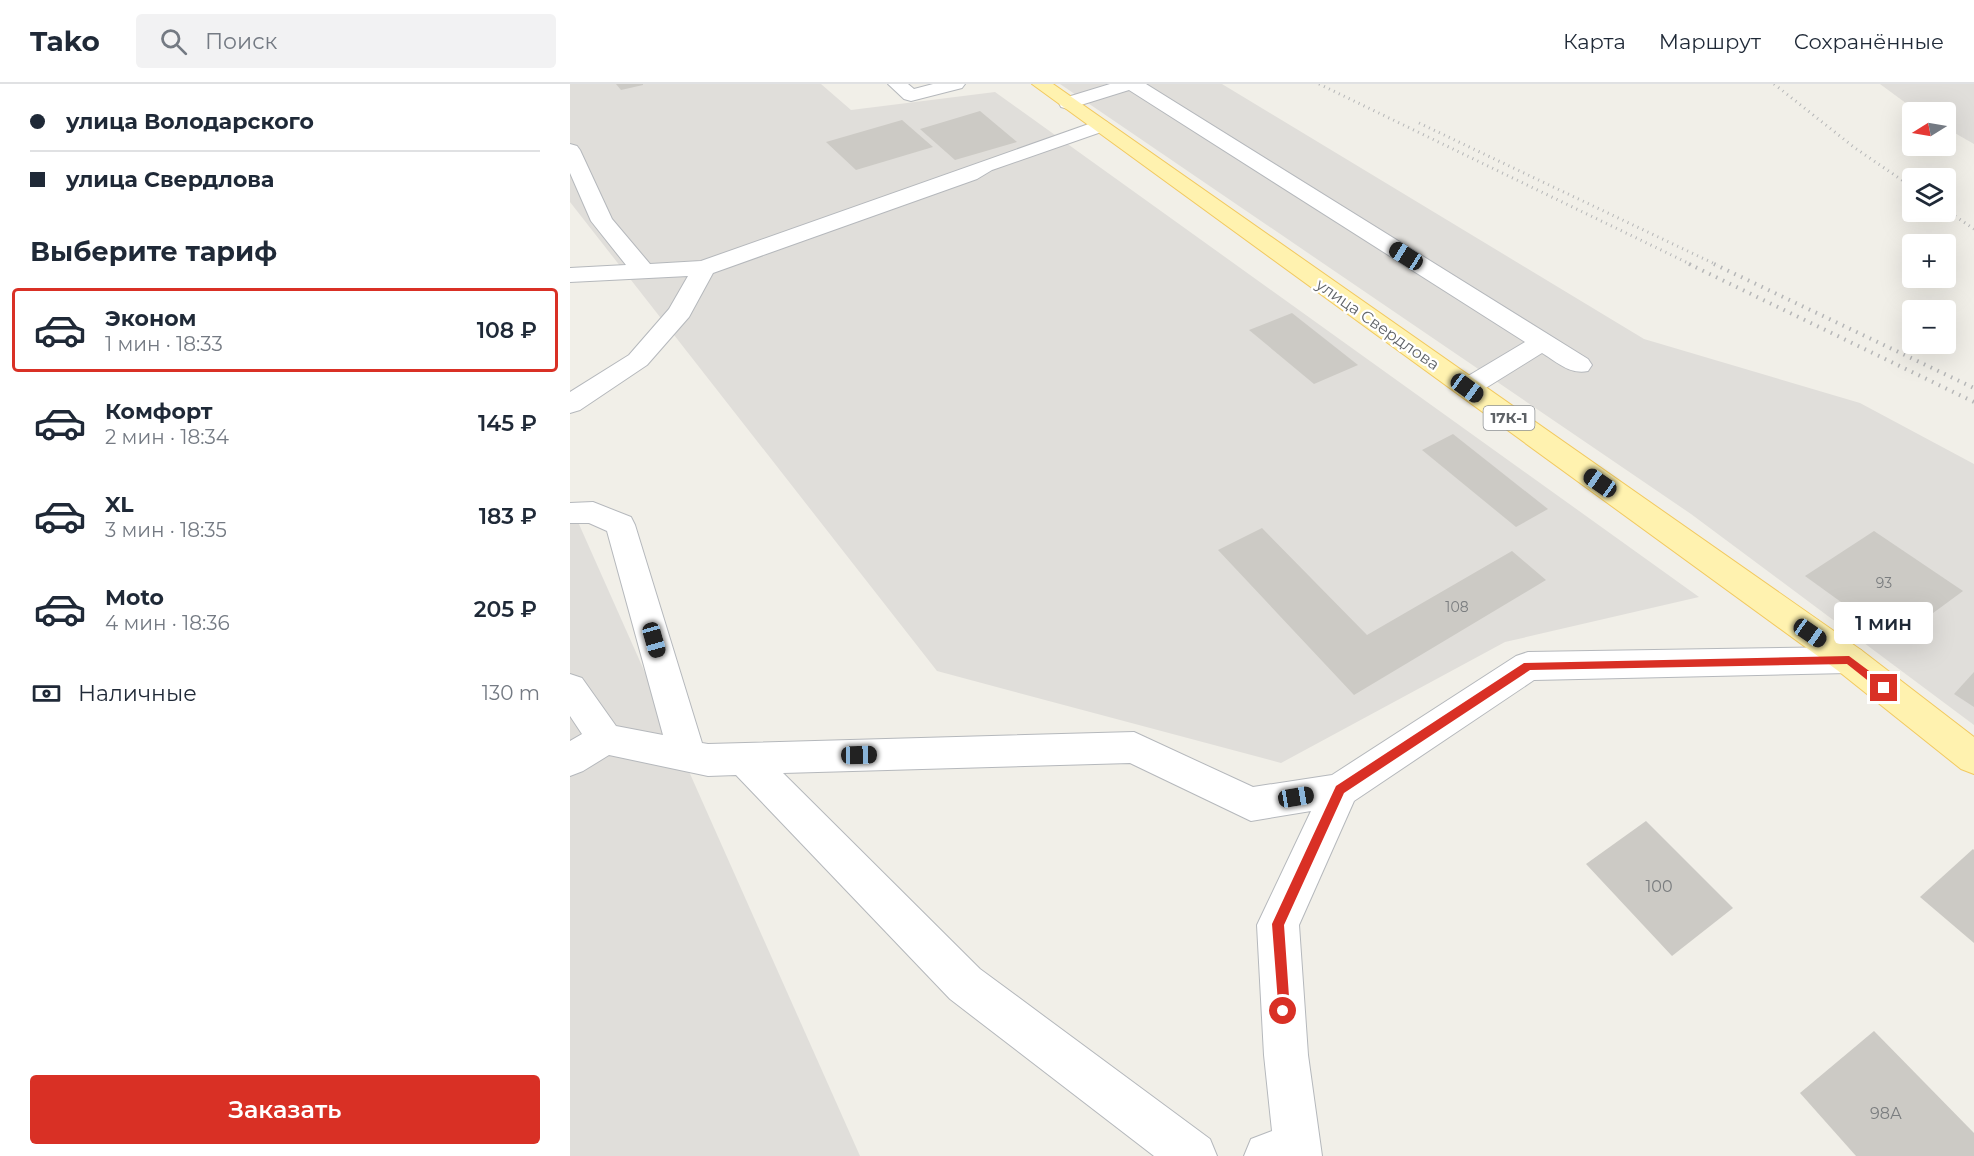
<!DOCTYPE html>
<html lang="ru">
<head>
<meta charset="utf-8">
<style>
  :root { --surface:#fff; --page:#f2f2f3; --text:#1f2937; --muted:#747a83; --line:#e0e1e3; --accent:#d93025 }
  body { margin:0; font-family:Montserrat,sans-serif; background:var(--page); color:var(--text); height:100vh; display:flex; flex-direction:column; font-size:22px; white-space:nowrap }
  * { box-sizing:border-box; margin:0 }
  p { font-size:20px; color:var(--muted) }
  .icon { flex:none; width:33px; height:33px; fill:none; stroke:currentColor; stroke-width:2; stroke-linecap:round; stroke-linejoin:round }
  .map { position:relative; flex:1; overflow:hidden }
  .panel { display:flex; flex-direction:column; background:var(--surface); width:570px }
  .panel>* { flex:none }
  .guide { display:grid; align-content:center; height:132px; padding:0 30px; background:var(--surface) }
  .needle { width:39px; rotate:259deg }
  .tools { position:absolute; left:1332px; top:18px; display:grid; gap:12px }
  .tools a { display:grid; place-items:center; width:54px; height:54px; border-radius:6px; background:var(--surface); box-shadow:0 6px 24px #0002; font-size:30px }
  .end { position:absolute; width:27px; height:27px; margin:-14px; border:8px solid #d93025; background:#fff; box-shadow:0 0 0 3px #fff }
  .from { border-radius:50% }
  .bubble { position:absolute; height:42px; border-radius:6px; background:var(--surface); box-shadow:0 6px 24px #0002; font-size:20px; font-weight:600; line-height:42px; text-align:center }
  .car { position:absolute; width:18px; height:36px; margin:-18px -9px; border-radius:8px; box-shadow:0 0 4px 2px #0007; background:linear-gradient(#222 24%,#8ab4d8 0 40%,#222 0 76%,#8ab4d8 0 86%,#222 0) }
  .guide b { display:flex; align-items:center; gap:21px; height:57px; font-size:22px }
  .guide b+b { border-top:2px solid var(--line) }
  .guide i { width:15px; height:15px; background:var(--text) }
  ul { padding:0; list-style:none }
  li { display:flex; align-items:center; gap:18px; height:84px; margin:0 12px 9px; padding:0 18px; border:3px solid transparent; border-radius:6px }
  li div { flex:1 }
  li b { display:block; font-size:22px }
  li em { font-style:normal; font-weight:600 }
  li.current { border-color:var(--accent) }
  li>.icon { width:54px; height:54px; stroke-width:1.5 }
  h2 { padding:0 30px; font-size:27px; line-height:72px }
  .pay { display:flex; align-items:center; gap:15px; height:66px; padding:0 30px; font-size:22px }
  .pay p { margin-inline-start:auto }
  .action { display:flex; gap:12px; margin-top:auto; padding:12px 30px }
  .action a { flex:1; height:69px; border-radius:6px; background:var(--accent); color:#fff; font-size:24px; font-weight:600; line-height:69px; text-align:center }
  header { display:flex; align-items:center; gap:36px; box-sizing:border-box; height:84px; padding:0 30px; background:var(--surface); border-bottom:2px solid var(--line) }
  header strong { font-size:28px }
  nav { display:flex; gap:33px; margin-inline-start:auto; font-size:21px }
  .search { width:420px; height:54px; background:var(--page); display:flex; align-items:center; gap:15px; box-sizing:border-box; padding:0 21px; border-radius:6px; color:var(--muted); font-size:22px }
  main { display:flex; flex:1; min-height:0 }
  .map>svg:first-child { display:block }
  .industrial { fill:#e0deda }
  .building { fill:#cccac5 }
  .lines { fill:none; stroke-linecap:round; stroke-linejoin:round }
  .minor-casing { stroke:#b5b8bc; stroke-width:2 }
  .major-casing { stroke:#f2c960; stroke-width:2 }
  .minor { fill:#fff; fill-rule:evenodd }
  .major { fill:#fff2af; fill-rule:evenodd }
  .rail-far1 { stroke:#b6b7b8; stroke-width:3; stroke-dasharray:1 4.5; stroke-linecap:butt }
  .rail { stroke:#b6b7b8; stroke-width:4; stroke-dasharray:1.5 6; stroke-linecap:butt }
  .route { fill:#d93025 }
  .labels { text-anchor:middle; stroke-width:4.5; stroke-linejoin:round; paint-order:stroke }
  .number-label { font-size:14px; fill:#7a7d7f }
  .shield { fill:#fff; stroke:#8f9295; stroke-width:1.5 }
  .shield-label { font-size:15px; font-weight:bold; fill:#5f6368 }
  .street-label { font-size:16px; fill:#5f6368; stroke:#fff }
  .near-number-label { font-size:16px; fill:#7a7d7f }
</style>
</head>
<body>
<header>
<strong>Tako</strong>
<div class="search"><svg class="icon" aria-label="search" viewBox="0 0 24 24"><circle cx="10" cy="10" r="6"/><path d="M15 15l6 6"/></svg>Поиск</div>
<nav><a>Карта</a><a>Маршрут</a><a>Сохранённые</a></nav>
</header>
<main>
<section class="panel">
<div class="guide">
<b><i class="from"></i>улица Володарского</b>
<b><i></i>улица Свердлова</b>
</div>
<h2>Выберите тариф</h2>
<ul>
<li class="current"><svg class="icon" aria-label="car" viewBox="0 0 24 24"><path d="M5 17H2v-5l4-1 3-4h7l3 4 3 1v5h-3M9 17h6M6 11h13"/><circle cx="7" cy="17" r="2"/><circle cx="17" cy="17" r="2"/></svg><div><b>Эконом</b><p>1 мин · 18:33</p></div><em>108 ₽</em></li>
<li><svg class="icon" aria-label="car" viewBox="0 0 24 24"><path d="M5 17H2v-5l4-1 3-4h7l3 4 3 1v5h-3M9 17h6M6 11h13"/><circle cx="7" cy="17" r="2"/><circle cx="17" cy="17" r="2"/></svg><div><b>Комфорт</b><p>2 мин · 18:34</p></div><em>145 ₽</em></li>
<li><svg class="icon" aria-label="car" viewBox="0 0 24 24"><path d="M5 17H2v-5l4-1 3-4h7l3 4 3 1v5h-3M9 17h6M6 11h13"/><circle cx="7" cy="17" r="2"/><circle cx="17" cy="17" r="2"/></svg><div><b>XL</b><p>3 мин · 18:35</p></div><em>183 ₽</em></li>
<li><svg class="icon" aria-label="car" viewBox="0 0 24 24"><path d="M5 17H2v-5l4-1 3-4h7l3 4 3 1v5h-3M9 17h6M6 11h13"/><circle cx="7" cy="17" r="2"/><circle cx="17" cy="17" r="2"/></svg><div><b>Moto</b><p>4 мин · 18:36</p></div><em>205 ₽</em></li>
</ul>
<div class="pay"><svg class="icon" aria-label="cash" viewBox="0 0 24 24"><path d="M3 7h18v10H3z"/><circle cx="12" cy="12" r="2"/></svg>Наличные<p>130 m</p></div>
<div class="action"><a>Заказать</a></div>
</section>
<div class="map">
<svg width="1404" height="1072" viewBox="0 0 1404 1072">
  <rect width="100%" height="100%" fill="#f1efe8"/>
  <g class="industrial">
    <polygon points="0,0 251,0 281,26 425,8 1129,513 935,558 711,679 367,587 0,118"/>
    <polygon points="490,0 652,0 1074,255 1290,319 1404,380 1404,641 1121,430"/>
    <polygon points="1310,0 1404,0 1404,60 1376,44 1376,28 1348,28"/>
    <polygon points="0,420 290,1072 0,1072"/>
  </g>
  <g class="building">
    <polygon points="46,0 73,0 73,1 51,6"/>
    <polygon points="410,27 447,58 385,76 350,45"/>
    <polygon points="332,36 363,63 286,86 256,58"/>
    <polygon points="722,229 788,281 744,300 679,246"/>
    <polygon points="883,350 978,425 946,443 852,366"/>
    <polygon points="692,444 797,551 942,467 976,496 784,611 648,466"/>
    <polygon points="1304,447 1393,507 1325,557 1235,492"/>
    <polygon points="1404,588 1404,623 1384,610"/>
    <polygon points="1076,737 1163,824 1102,872 1016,780"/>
    <polygon points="1403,765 1404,766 1404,859 1350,813"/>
    <polygon points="1304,947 1404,1049 1404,1072 1286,1072 1230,1009"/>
  </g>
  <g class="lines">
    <defs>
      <g id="minor">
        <polygon points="318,0 338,0 344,5 363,0 395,0 392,4 341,17 334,15"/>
        <path d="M540,0H576L1018,275L1022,281L1018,287C1000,291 987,278 972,269L906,310L897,312L888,310L884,304L888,298L955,258L559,6L498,25L491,23L489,19L491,15Z"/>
        <polygon points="530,36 537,38 540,42 537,46 422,86 407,95 143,189 119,233 77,281 10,326 0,329 0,308 59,271 99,225 118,192 0,198 0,184 56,181 21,137 0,89 0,60 7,62 10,66 42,135 80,180 131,177"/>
        <polygon points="23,418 61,433 65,441 132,659 138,660 564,648 683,703 762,691 946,572 958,568 1279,563 1291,566 1296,576 1291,586 1279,589 964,596 784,717 729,841 738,971 752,1072 674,1072 681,1055 702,1047 694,971 687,841 741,727 681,737 560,679 213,689 410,885 640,1055 647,1072 584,1072 380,915 166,691 138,692 39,671 13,687 0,692 0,657 12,650 0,632 0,590 12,594 46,642 93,651 37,447 19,439 0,439 0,419"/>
      </g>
      <polygon id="major" points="462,0 483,0 1291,566 1404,653 1404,690 1391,685 1267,586"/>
    </defs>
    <use href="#minor" class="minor-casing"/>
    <use href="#major" class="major-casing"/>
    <use href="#minor" class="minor"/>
    <use href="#major" class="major"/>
    <g class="rail-far1">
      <polyline points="749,0 1122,181"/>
      <polyline points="1204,0 1285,64 1342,103"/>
      <polyline points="849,39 1147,181"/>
      <polyline points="1376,126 1404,145"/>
    </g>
    <g class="rail">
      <polyline points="1119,180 1404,318"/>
      <polyline points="1144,180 1404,304"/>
    </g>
  </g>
  <polygon class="route" points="1279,572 1318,601 1318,607 1311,607 1277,580 960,586 774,709 714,841 720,927 718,932 713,934 709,932 702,840 766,702 954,579"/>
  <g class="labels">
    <g class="number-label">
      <text x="1314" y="504">93</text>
      <text x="887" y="528">108</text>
    </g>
    <rect class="shield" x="913.5" y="322" width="51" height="24" rx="4.5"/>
    <g class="shield-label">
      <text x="939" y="339">17К-1</text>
    </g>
    <g class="street-label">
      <text transform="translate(808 240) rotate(35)" y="6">улица Свердлова</text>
    </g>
    <g class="near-number-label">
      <text x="1089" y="808">100</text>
      <text x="1316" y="1035">98А</text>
    </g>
  </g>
</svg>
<div class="tools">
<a><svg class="needle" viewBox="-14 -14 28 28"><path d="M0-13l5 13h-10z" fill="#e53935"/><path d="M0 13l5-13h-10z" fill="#747a83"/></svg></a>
<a><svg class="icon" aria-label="layers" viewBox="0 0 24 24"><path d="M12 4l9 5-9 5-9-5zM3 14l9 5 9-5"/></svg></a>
<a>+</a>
<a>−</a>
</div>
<i class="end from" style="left:713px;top:927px"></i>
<i class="end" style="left:1314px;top:604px"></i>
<div class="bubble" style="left:1264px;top:518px;width:99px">1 мин</div>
<i class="car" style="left:836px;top:172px;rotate:302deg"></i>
<i class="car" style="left:897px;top:304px;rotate:126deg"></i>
<i class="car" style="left:1030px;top:399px;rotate:305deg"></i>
<i class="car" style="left:1240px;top:549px;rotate:125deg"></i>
<i class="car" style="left:84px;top:556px;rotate:164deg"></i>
<i class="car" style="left:289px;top:671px;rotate:89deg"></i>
<i class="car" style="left:726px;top:713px;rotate:81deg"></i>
</div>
</main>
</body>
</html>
